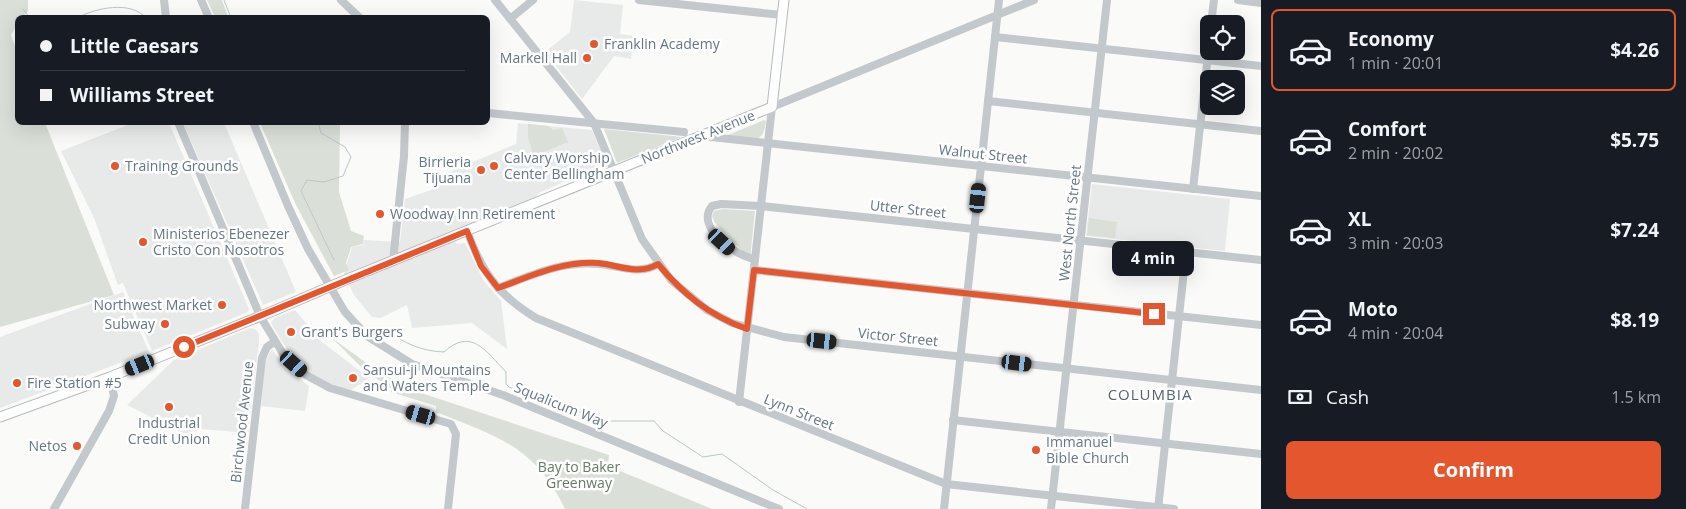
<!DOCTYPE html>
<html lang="en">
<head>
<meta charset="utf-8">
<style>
  :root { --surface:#171b24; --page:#242831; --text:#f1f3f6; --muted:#9ea1a6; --line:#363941; --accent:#e4572e }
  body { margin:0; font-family:"Open Sans",sans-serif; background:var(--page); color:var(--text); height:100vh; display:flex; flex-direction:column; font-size:19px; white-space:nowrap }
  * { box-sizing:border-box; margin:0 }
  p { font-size:16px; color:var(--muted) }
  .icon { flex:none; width:28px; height:28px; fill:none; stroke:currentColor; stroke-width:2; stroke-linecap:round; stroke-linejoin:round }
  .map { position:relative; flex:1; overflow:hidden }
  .side { display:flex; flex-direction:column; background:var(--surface); width:425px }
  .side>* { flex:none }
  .guide { position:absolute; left:15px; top:15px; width:475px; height:110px; border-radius:8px; box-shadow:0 5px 20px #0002; display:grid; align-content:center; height:110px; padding:0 25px; background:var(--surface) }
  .fabs { position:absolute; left:1200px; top:15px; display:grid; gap:10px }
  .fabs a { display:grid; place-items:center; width:45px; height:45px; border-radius:8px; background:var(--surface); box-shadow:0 5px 20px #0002; font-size:25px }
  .end { position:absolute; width:22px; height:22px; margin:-11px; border:6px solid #e4572e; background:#fff; box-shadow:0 0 0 2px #fff }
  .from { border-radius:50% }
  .bubble { position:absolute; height:35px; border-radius:8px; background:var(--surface); box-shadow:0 5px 20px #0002; font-size:16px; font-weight:700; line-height:35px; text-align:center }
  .car { position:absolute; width:15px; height:30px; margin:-15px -8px; border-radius:6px; box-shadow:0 0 4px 1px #0007; background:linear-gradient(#222 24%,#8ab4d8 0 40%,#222 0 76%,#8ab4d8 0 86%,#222 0) }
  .guide b { display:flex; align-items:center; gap:18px; height:48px; font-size:19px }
  .guide b+b { border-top:1px solid var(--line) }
  .guide i { width:12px; height:12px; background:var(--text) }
  ul { padding:9px 0 0; list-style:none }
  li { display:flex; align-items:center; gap:15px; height:82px; margin:0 10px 8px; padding:0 15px; border:2px solid transparent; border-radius:8px }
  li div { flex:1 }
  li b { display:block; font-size:19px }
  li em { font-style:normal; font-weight:700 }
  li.current { border-color:var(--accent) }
  li>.icon { width:45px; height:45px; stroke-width:1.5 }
  .pay { display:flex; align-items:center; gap:12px; height:55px; padding:0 25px; font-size:19px }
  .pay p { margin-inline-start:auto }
  .action { display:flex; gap:10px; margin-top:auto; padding:10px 25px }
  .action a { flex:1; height:58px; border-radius:8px; background:var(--accent); color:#fff; font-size:20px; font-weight:700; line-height:58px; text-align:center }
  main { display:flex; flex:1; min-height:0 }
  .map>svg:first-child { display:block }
  .built { fill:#e8e9e9 }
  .green { fill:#dadfd7 }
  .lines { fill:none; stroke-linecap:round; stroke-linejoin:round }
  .stream { stroke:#bbc7cb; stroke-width:1 }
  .major-casing { stroke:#b5babe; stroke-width:11 }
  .minor { stroke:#c3c8cc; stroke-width:8 }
  .major { stroke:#fff; stroke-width:9 }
  .major-bridge-casing { stroke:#b5babe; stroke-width:11; stroke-linecap:butt }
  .major-bridge { stroke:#fff; stroke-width:9 }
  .route { stroke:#e4572e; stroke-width:6 }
  .poi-dot { fill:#e4572e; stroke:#fff; stroke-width:2 }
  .labels { text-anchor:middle; stroke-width:5; stroke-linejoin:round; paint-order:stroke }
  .poi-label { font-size:14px; fill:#657683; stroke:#fff; text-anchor:start }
  .street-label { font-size:14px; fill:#657683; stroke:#fff }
  .park-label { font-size:14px; fill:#687a64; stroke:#fff }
  .neighbourhood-label { font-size:15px; letter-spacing:1px; fill:#57646e; stroke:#fff }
</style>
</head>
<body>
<main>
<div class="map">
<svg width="1261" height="509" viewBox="0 0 1261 509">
  <rect width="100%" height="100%" fill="#fafaf8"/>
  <g class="built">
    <polygon points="574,0 623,5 620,34 634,36 631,59 614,56 582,99 545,52 570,32"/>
    <polygon points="133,123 169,123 249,309 248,312 152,351 123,283 118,285 94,218 61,151"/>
    <polygon points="183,123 224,123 296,292 263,305"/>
    <polygon points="518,123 592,130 604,158 603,164 537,194 538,197 452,232 456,244 465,243 483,280 501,301 507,349 472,323 412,328 407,305 381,318 372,317 354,295 344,274 352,247 363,245 364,240 400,242 405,199 434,189 430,180 516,144"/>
    <polygon points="1092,184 1230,199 1225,251 1086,236"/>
    <polygon points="123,292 149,352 0,408 0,337"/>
    <polygon points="295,310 322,342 369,378 350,391 318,380 299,366 283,343 271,323 274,318"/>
    <polygon points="250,328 255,329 259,334 259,341 248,433 202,429 184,434 127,405 174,360"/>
    <polygon points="272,349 284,367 309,386 305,411 261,406 265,361"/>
  </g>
  <g class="green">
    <polygon points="0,0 28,0 28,11 23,17 18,18 17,25 11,35 17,52 18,122 45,123 114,295 0,327"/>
    <polygon points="207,0 222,0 228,17 215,17"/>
    <path d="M764,120L766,121C763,148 750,138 728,135Z"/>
    <polygon points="260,123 340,123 339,192 351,231 364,236 363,244 351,247 346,263 349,270 334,276 296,205"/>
    <polygon points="528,124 548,126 553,130 562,128 568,142 534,156 528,137"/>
    <polygon points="604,129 682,137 617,163"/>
    <polygon points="723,209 755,211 750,259 715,223 712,216 714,211"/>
    <polygon points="1089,218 1117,222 1115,238 1087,235"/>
    <path d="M332,338L376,370L418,392L609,455L608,466L712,509H565C535,446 496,436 436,412V406L391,392V388L365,371Z"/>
  </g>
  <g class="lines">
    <g class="stream">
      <polyline points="224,0 231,18"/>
      <polyline points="23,9 30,18"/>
      <path d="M77,18C95,8 131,0 146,18"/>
      <polyline points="318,122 321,133 345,147 351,157 343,176 324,182 307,180 301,191 334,260"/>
      <path d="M388,332C407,344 421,351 444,352C471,327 486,351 506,372V384L509,387L605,421H654L663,431L703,457L722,454L773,490L807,509"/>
    </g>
    <defs>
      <g id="major">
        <polyline points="350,278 772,107 784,0"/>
        <polyline points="0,417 110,377 273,311"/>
      </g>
    </defs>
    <use href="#major" class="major-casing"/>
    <g class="minor">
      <polyline points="164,0 166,18"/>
      <polyline points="201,0 209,18"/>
      <polyline points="341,0 360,18"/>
      <polyline points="495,0 594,123 642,239 671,280 707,310 732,323 784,337 1261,390"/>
      <polyline points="639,0 782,15"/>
      <polyline points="1238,0 1261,3"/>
      <polyline points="510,19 533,0"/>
      <polyline points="1211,24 1214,0"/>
      <polyline points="995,37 1261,66"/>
      <polyline points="988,101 1261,131"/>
      <polyline points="488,113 684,132"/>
      <polyline points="178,122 260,316 285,357 306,375 330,388 451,424 456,434 448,509"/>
      <polyline points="253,122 288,206 308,249 345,312 367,336 412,364 503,395 779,509"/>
      <polyline points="702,136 1261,196"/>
      <polyline points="1193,189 1209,46"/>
      <path d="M467,231C482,272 498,295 536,318L946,484L1174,509"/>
      <path d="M755,259C737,257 694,227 712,206L721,204L761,206L1261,260"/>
      <polyline points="393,261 404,156 405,122"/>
      <polyline points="754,270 1261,325"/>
      <path d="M498,288C531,275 562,261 598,264C619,265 639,276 658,264"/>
      <polyline points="739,402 772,107 1034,0"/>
      <polyline points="953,420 1261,454"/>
      <polyline points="54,509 109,411 114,396 110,377"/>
      <polyline points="245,509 262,358 267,347 274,342"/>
      <polyline points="944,509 999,0"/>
      <polyline points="1051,509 1107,0"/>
      <polyline points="1158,509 1186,252"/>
    </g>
    <use href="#major" class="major"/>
    <defs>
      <polyline id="major-bridge" points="273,311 350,278"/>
    </defs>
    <use href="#major-bridge" class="major-bridge-casing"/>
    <use href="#major-bridge" class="major-bridge"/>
  </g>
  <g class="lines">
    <path class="route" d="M184,347L467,231L481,266L498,288C531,276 562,261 598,263C619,265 638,276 658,264C683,294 710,316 747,329L754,270L1154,314"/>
  </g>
  <g class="poi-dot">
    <circle cx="594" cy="44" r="5"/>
    <circle cx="587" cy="58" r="5"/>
    <circle cx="115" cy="166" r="5"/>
    <circle cx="494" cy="166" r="5"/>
    <circle cx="481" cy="170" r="5"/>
    <circle cx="380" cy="214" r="5"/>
    <circle cx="143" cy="242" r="5"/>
    <circle cx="222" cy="305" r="5"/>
    <circle cx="165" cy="324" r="5"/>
    <circle cx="291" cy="332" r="5"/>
    <circle cx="353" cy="378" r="5"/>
    <circle cx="17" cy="383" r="5"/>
    <circle cx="169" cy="407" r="5"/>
    <circle cx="77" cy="446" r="5"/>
    <circle cx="1036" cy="450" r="5"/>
  </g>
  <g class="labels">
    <g class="poi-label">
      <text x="604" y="49">Franklin Academy</text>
      <text x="577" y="63" text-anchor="end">Markell Hall</text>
      <text x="504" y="163">Calvary Worship<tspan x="504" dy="16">Center Bellingham</tspan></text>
      <text x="471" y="167" text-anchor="end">Birrieria<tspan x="471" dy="16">Tijuana</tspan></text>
      <text x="125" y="171">Training Grounds</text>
      <text x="390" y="219">Woodway Inn Retirement</text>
      <text x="153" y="239">Ministerios Ebenezer<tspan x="153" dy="16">Cristo Con Nosotros</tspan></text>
      <text x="212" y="310" text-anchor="end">Northwest Market</text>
      <text x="155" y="329" text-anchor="end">Subway</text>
      <text x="301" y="337">Grant's Burgers</text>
      <text x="363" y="375">Sansui-ji Mountains<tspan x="363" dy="16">and Waters Temple</tspan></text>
      <text x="27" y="388">Fire Station #5</text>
      <text x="169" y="428" text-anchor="middle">Industrial<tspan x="169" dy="16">Credit Union</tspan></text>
      <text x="1046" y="447">Immanuel<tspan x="1046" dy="16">Bible Church</tspan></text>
      <text x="67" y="451" text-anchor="end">Netos</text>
    </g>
    <g class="street-label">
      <text transform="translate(698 137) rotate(-22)" y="5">Northwest Avenue</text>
      <text transform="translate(983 154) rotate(6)" y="5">Walnut Street</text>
      <text transform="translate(908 209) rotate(6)" y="5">Utter Street</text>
      <text transform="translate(1070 223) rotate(-84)" y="5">West North Street</text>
      <text transform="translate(898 337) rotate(6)" y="5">Victor Street</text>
      <text transform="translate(561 405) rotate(22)" y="5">Squalicum Way</text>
      <text transform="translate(799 412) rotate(22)" y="5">Lynn Street</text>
      <text transform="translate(242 422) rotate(-84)" y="5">Birchwood Avenue</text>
    </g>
    <g class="park-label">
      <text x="579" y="472">Bay to Baker<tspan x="579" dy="16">Greenway</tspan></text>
    </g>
    <g class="neighbourhood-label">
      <text x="1150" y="400">COLUMBIA</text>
    </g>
  </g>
</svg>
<div class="fabs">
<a><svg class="icon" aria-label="locate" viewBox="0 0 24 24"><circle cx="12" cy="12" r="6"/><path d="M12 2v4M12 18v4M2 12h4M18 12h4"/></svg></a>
<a><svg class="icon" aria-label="layers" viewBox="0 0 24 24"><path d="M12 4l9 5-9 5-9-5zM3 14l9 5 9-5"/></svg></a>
</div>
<i class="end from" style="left:184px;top:347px"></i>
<i class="end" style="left:1154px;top:314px"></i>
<div class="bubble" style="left:1112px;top:241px;width:82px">4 min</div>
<i class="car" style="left:978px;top:198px;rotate:6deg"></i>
<i class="car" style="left:722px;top:242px;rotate:133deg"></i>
<i class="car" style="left:822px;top:341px;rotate:96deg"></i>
<i class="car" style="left:1017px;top:363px;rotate:97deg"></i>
<i class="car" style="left:294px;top:364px;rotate:132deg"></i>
<i class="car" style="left:140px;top:365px;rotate:248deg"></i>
<i class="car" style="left:421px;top:415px;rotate:286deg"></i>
<div class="guide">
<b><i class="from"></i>Little Caesars</b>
<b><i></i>Williams Street</b>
</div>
</div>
<section class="side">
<ul>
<li class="current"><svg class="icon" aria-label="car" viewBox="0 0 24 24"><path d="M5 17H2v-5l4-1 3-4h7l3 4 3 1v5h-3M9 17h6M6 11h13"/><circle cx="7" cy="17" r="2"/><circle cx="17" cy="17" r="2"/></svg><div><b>Economy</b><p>1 min · 20:01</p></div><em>$4.26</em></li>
<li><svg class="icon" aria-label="car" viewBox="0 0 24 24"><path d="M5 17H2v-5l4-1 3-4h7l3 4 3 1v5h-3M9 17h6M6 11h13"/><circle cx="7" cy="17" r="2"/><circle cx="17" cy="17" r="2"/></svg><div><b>Comfort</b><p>2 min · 20:02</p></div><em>$5.75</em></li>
<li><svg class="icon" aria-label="car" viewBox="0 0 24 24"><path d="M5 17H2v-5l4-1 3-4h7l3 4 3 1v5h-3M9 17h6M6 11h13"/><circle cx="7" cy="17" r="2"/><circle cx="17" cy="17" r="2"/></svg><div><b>XL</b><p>3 min · 20:03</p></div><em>$7.24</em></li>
<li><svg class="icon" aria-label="car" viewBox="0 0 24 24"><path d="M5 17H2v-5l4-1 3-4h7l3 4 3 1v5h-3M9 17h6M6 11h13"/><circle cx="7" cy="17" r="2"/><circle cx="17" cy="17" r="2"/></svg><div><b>Moto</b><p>4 min · 20:04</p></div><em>$8.19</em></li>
</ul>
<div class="pay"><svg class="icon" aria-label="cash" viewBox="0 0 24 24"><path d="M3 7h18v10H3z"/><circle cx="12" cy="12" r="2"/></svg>Cash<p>1.5 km</p></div>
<div class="action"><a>Confirm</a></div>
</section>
</main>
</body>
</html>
